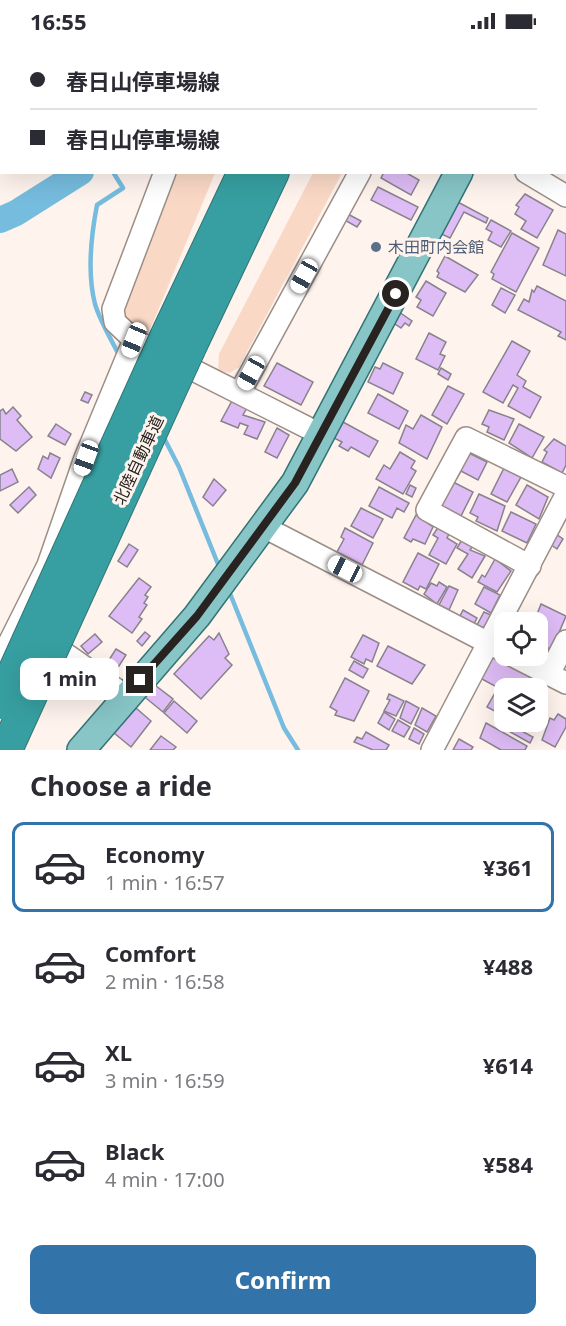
<!DOCTYPE html>
<html lang="en">
<head>
<meta charset="utf-8">
<style>
  :root { --surface:#fff; --page:#f7f7f7; --text:#2b2b33; --muted:#7c7c81; --line:#e1e1e2; --accent:#3274aa }
  body { margin:0; font-family:"Noto Sans","Noto Sans JP",sans-serif; background:var(--page); color:var(--text); height:100vh; display:flex; flex-direction:column; font-size:22px; white-space:nowrap }
  * { box-sizing:border-box; margin:0 }
  p { font-size:20px; color:var(--muted) }
  .icon { flex:none; width:33px; height:33px; fill:none; stroke:currentColor; stroke-width:2; stroke-linecap:round; stroke-linejoin:round }
  .map { position:relative; height:708px; overflow:hidden }
  .side { display:flex; flex-direction:column; background:var(--surface); flex:1 }
  .side>* { flex:none }
  .banner { position:absolute; left:0px; top:0px; width:567px; height:132px; box-shadow:0 6px 24px #0002; display:grid; align-content:center; height:132px; padding:0 30px; background:var(--surface) }
  .controls { position:absolute; left:494px; top:570px; display:grid; gap:12px }
  .controls a { display:grid; place-items:center; width:54px; height:54px; border-radius:12px; background:var(--surface); box-shadow:0 6px 24px #0002; font-size:30px }
  .end { position:absolute; width:27px; height:27px; margin:-14px; border:8px solid #282320; background:#fff; box-shadow:0 0 0 3px #fff }
  .from { border-radius:50% }
  .bubble { position:absolute; height:42px; border-radius:12px; background:var(--surface); box-shadow:0 6px 24px #0002; font-size:20px; font-weight:700; line-height:42px; text-align:center }
  .car { position:absolute; width:18px; height:36px; margin:-18px -9px; border-radius:8px; box-shadow:0 0 4px 2px #0007; background:linear-gradient(#fff 24%,#345 0 40%,#fff 0 76%,#345 0 86%,#fff 0) }
  .banner b { display:flex; align-items:center; gap:21px; height:57px; font-size:22px }
  .banner b+b { border-top:2px solid var(--line) }
  .banner i { width:15px; height:15px; background:var(--text) }
  ul { padding:0; list-style:none }
  li { display:flex; align-items:center; gap:18px; height:90px; margin:0 12px 9px; padding:0 18px; border:3px solid transparent; border-radius:12px }
  li div { flex:1 }
  li b { display:block; font-size:22px }
  li em { font-style:normal; font-weight:700 }
  li.on { border-color:var(--accent) }
  li>.icon { width:54px; height:54px; stroke-width:1.5 }
  h2 { padding:0 30px; font-size:27px; line-height:72px }
  .button { display:flex; gap:12px; margin-top:auto; padding:12px 30px }
  .button a { flex:1; height:69px; border-radius:12px; background:var(--accent); color:#fff; font-size:24px; font-weight:700; line-height:69px; text-align:center }
  .status { display:flex; justify-content:space-between; align-items:center; height:42px; padding:0 30px; background:var(--surface); direction:ltr }
  .status svg { height:16px; fill:currentColor }
  .map>svg:first-child { display:block }
  .green { fill:#fad8c6 }
  .lines { fill:none; stroke-linecap:round; stroke-linejoin:round }
  .stream { stroke:#76bcde; stroke-width:4.5 }
  .river { stroke:#76bcde; stroke-width:26 }
  .building { fill:#debcf5; stroke:#88828d; stroke-width:1.5 }
  .minor-casing { stroke:#9b8e87; stroke-width:24 }
  .major-casing { stroke:#327474; stroke-width:30 }
  .highway-casing { stroke:#327474; stroke-width:34 }
  .minor { stroke:#fff; stroke-width:21 }
  .major { stroke:#87c5c7; stroke-width:27 }
  .highway { stroke:#379fa1; stroke-width:32 }
  .highway-bridge-casing { stroke:#327474; stroke-width:34; stroke-linecap:butt }
  .highway-bridge { stroke:#379fa1; stroke-width:32 }
  .route { stroke:#282320; stroke-width:8 }
  .service-dot { fill:#5c6f8a; stroke:#fef3ed; stroke-width:2 }
  .labels { text-anchor:middle; stroke-width:6; stroke-linejoin:round; paint-order:stroke }
  .service-label { font-size:16px; fill:#4e5e75; stroke:#fef3ed; text-anchor:start }
  .street-label { font-size:16px; fill:#282320; stroke:#fef3ed }
</style>
</head>
<body>
<div class="status"><b>16:55</b><svg viewBox="0 0 49 12"><path d="M0 12V9h3v3zM5 12V6h3v6zM10 12V3h3v9zM15 12V0h3v12zM26 1h20v11H26zM47 4h2v5h-2z"/></svg></div>
<div class="map">
<svg width="566" height="708" viewBox="0 0 566 708">
  <rect width="100%" height="100%" fill="#fef3ed"/>
  <g class="green">
    <polygon points="173,131 215,131 147,295 124,276 122,261"/>
    <polygon points="313,131 342,131 239,325 230,331 218,328 219,312"/>
  </g>
  <g class="lines">
    <g class="stream">
      <polyline points="0,77 2,78"/>
      <path d="M113,130L123,146L97,163C91,194 87,231 95,262C100,279 111,297 119,313"/>
      <polyline points="163,394 179,425 220,527"/>
      <polyline points="229,549 284,686 298,708"/>
    </g>
    <g class="river">
      <polyline points="176,2 176,0"/>
      <polyline points="0,178 16,171 81,130"/>
    </g>
  </g>
  <g class="building">
    <polygon points="384,130 405,130 419,138 411,153 381,136"/>
    <polygon points="378,145 418,165 411,178 371,158"/>
    <polygon points="525,152 553,168 537,196 521,187 526,179 515,172 519,165 516,163"/>
    <polygon points="454,158 488,176 486,181 464,170 450,196 437,190"/>
    <polygon points="344,170 361,179 357,185 341,176"/>
    <polygon points="491,178 511,189 501,205 488,198 492,190 486,187"/>
    <polygon points="558,188 566,192 566,234 543,223"/>
    <polygon points="512,191 539,206 516,250 492,237 494,232 491,230"/>
    <polygon points="445,214 478,233 465,250 437,235 439,231 437,229"/>
    <polygon points="426,239 446,251 433,274 417,265 421,258 416,255"/>
    <polygon points="537,244 566,259 566,298 558,294 561,290 518,268 524,257 529,260 532,248 534,250"/>
    <polygon points="501,246 515,253 505,271 492,263"/>
    <polygon points="399,270 412,279 409,284 405,281 401,286 392,280"/>
    <polygon points="429,291 446,300 440,312 445,314 438,328 416,317"/>
    <polygon points="512,299 530,309 517,333 526,339 523,345 541,355 530,376 508,364 518,346 513,343 503,361 483,350"/>
    <polygon points="277,321 313,340 301,363 264,344"/>
    <polygon points="383,321 403,331 393,352 368,340 375,325 380,327"/>
    <polygon points="441,326 451,332 448,338 438,332"/>
    <polygon points="448,344 464,352 447,382 432,373"/>
    <polygon points="85,350 92,353 88,361 81,358"/>
    <polygon points="378,352 408,369 399,387 368,371"/>
    <polygon points="233,357 248,364 243,373 265,380 257,397 244,392 248,384 240,381 238,386 221,379"/>
    <polygon points="13,365 21,374 17,378 32,395 16,409 0,397 0,369 3,367 6,372"/>
    <polygon points="489,368 514,377 504,398 487,390 489,385 482,382"/>
    <polygon points="421,373 442,385 427,417 399,401 406,383 413,387"/>
    <polygon points="343,380 378,399 369,415 351,405 348,409 339,404 342,400 334,396"/>
    <polygon points="56,382 71,392 65,403 48,394"/>
    <polygon points="519,382 544,395 532,416 509,401"/>
    <polygon points="277,386 289,393 277,416 265,410"/>
    <polygon points="554,397 566,404 566,423 562,431 542,420 547,410 544,408"/>
    <polygon points="465,409 487,420 478,438 461,429 457,436 448,431"/>
    <polygon points="400,410 415,419 411,426 416,429 403,452 376,437 384,423 390,427"/>
    <polygon points="50,411 60,416 51,436 38,427 43,414 48,417"/>
    <polygon points="504,426 521,435 507,460 491,452"/>
    <polygon points="12,427 18,440 0,449 0,433"/>
    <polygon points="214,437 226,448 213,464 203,455"/>
    <polygon points="453,440 473,450 461,474 441,464"/>
    <polygon points="410,443 416,446 412,455 406,452"/>
    <polygon points="527,443 548,455 539,477 516,463"/>
    <polygon points="29,445 36,453 18,471 10,463"/>
    <polygon points="379,445 409,461 404,470 397,466 392,476 369,464"/>
    <polygon points="479,452 505,464 497,489 476,479 478,475 470,471"/>
    <polygon points="361,466 383,477 373,496 351,484"/>
    <polygon points="511,470 536,482 527,501 502,489"/>
    <polygon points="416,473 433,485 425,502 413,497 411,500 404,496"/>
    <polygon points="439,484 450,490 447,496 457,502 446,522 429,513 438,496 433,493"/>
    <polygon points="345,486 373,501 362,523 337,510 344,497 341,495"/>
    <polygon points="556,492 563,497 557,507 550,502"/>
    <polygon points="463,496 474,502 470,508 485,514 472,536 458,527 468,512 457,506"/>
    <polygon points="129,502 138,508 127,525 118,519"/>
    <polygon points="418,511 439,522 426,547 420,544 418,548 403,540"/>
    <polygon points="495,517 511,529 497,550 478,540 482,533 485,535"/>
    <polygon points="139,536 151,545 145,553 148,555 144,561 147,563 139,575 142,577 132,591 109,574"/>
    <polygon points="439,540 447,545 437,562 424,552 431,541 437,544"/>
    <polygon points="449,544 458,548 449,568 439,563"/>
    <polygon points="484,545 500,553 491,571 475,562"/>
    <polygon points="541,562 566,574 552,607 549,606 547,610 537,605 537,584 540,577 536,575"/>
    <polygon points="463,568 477,576 474,582 460,574"/>
    <polygon points="484,570 491,573 483,587 477,583"/>
    <polygon points="145,590 150,594 142,604 137,599"/>
    <polygon points="219,591 229,612 225,616 232,623 201,657 174,632 209,594 214,598"/>
    <polygon points="95,592 102,600 88,612 81,604"/>
    <polygon points="363,593 379,601 372,620 366,617 364,622 351,615"/>
    <polygon points="388,604 425,623 412,642 377,624"/>
    <polygon points="116,607 126,613 117,627 107,621"/>
    <polygon points="492,612 531,632 529,637 543,644 537,656 537,646 504,646 504,649 480,636"/>
    <polygon points="354,619 368,627 363,636 349,628"/>
    <polygon points="75,635 82,639 74,652 67,648"/>
    <polygon points="345,636 369,649 354,679 335,673 337,669 330,665"/>
    <polygon points="151,640 173,657 163,670 141,652"/>
    <polygon points="495,651 504,656 504,674 487,665"/>
    <polygon points="389,652 404,659 396,674 384,669 390,658 387,657"/>
    <polygon points="174,659 197,679 187,691 164,671"/>
    <polygon points="406,659 419,666 411,682 400,676"/>
    <polygon points="136,666 151,679 131,705 114,691"/>
    <polygon points="422,666 436,674 427,690 415,683"/>
    <polygon points="384,670 395,677 389,688 378,681"/>
    <polygon points="558,672 566,677 566,685 555,705 542,698 550,676 554,678"/>
    <polygon points="398,678 410,685 404,695 392,689"/>
    <polygon points="503,679 533,695 530,701 500,684"/>
    <polygon points="515,680 535,680 531,688"/>
    <polygon points="486,681 527,704 525,708 501,708 480,696"/>
    <polygon points="414,686 424,692 419,702 409,697"/>
    <polygon points="366,690 389,703 386,708 373,708 354,700 357,695 362,697"/>
    <polygon points="161,694 176,705 173,708 150,708"/>
    <polygon points="459,697 473,705 471,708 453,708"/>
  </g>
  <g class="lines">
    <defs>
      <g id="minor">
        <polyline points="238,0 241,2"/>
        <polyline points="67,2 68,0"/>
        <polyline points="218,2 218,0"/>
        <polyline points="0,36 2,37"/>
        <polyline points="526,130 566,154"/>
        <polyline points="134,298 115,280 113,267 165,130"/>
        <polyline points="240,350 360,130"/>
        <polyline points="264,485 504,609"/>
        <polyline points="530,524 427,468 466,396 566,445"/>
        <polyline points="43,596 126,654"/>
        <polyline points="513,614 566,641"/>
        <polyline points="0,619 48,523 85,416 134,298 322,393"/>
        <polyline points="549,632 566,599"/>
        <polyline points="432,708 566,453"/>
      </g>
      <g id="major">
        <polyline points="543,2 544,0"/>
        <polyline points="81,708 197,574 295,441 459,130"/>
      </g>
      <g id="highway">
        <polyline points="308,2 309,0"/>
        <polyline points="337,2 338,0"/>
        <polyline points="166,295 244,130"/>
        <polyline points="189,307 273,130"/>
      </g>
    </defs>
    <use href="#minor" class="minor-casing"/>
    <use href="#major" class="major-casing"/>
    <use href="#highway" class="highway-casing"/>
    <use href="#minor" class="minor"/>
    <use href="#major" class="major"/>
    <use href="#highway" class="highway"/>
    <defs>
      <g id="highway-bridge">
        <polyline points="0,661 166,295"/>
        <polyline points="6,708 189,307"/>
      </g>
    </defs>
    <use href="#highway-bridge" class="highway-bridge-casing"/>
    <use href="#highway-bridge" class="highway-bridge"/>
  </g>
  <g class="lines">
    <polyline class="route" points="140,638 197,574 295,441 396,252"/>
  </g>
  <circle class="service-dot" cx="376" cy="205" r="6"/>
  <g class="labels">
    <g class="service-label">
      <text x="388" y="211">木田町内会館</text>
    </g>
    <g class="street-label">
      <text transform="translate(138 418) rotate(-65)" y="6">北陸自動車道</text>
    </g>
  </g>
</svg>
<div class="controls">
<a><svg class="icon" aria-label="locate" viewBox="0 0 24 24"><circle cx="12" cy="12" r="6"/><path d="M12 2v4M12 18v4M2 12h4M18 12h4"/></svg></a>
<a><svg class="icon" aria-label="layers" viewBox="0 0 24 24"><path d="M12 4l9 5-9 5-9-5zM3 14l9 5 9-5"/></svg></a>
</div>
<i class="end from" style="left:396px;top:252px"></i>
<i class="end" style="left:140px;top:638px"></i>
<div class="bubble" style="left:20px;top:616px;width:99px">1 min</div>
<i class="car" style="left:304px;top:234px;rotate:209deg"></i>
<i class="car" style="left:134px;top:298px;rotate:202deg"></i>
<i class="car" style="left:251px;top:331px;rotate:209deg"></i>
<i class="car" style="left:86px;top:416px;rotate:200deg"></i>
<i class="car" style="left:345px;top:527px;rotate:297deg"></i>
<div class="banner">
<b><i class="from"></i>春日山停車場線</b>
<b><i></i>春日山停車場線</b>
</div>
</div>
<section class="side">
<h2>Choose a ride</h2>
<ul>
<li class="on"><svg class="icon" aria-label="car" viewBox="0 0 24 24"><path d="M5 17H2v-5l4-1 3-4h7l3 4 3 1v5h-3M9 17h6M6 11h13"/><circle cx="7" cy="17" r="2"/><circle cx="17" cy="17" r="2"/></svg><div><b>Economy</b><p>1 min · 16:57</p></div><em>¥361</em></li>
<li><svg class="icon" aria-label="car" viewBox="0 0 24 24"><path d="M5 17H2v-5l4-1 3-4h7l3 4 3 1v5h-3M9 17h6M6 11h13"/><circle cx="7" cy="17" r="2"/><circle cx="17" cy="17" r="2"/></svg><div><b>Comfort</b><p>2 min · 16:58</p></div><em>¥488</em></li>
<li><svg class="icon" aria-label="car" viewBox="0 0 24 24"><path d="M5 17H2v-5l4-1 3-4h7l3 4 3 1v5h-3M9 17h6M6 11h13"/><circle cx="7" cy="17" r="2"/><circle cx="17" cy="17" r="2"/></svg><div><b>XL</b><p>3 min · 16:59</p></div><em>¥614</em></li>
<li><svg class="icon" aria-label="car" viewBox="0 0 24 24"><path d="M5 17H2v-5l4-1 3-4h7l3 4 3 1v5h-3M9 17h6M6 11h13"/><circle cx="7" cy="17" r="2"/><circle cx="17" cy="17" r="2"/></svg><div><b>Black</b><p>4 min · 17:00</p></div><em>¥584</em></li>
</ul>
<div class="button"><a>Confirm</a></div>
</section>
</body>
</html>
